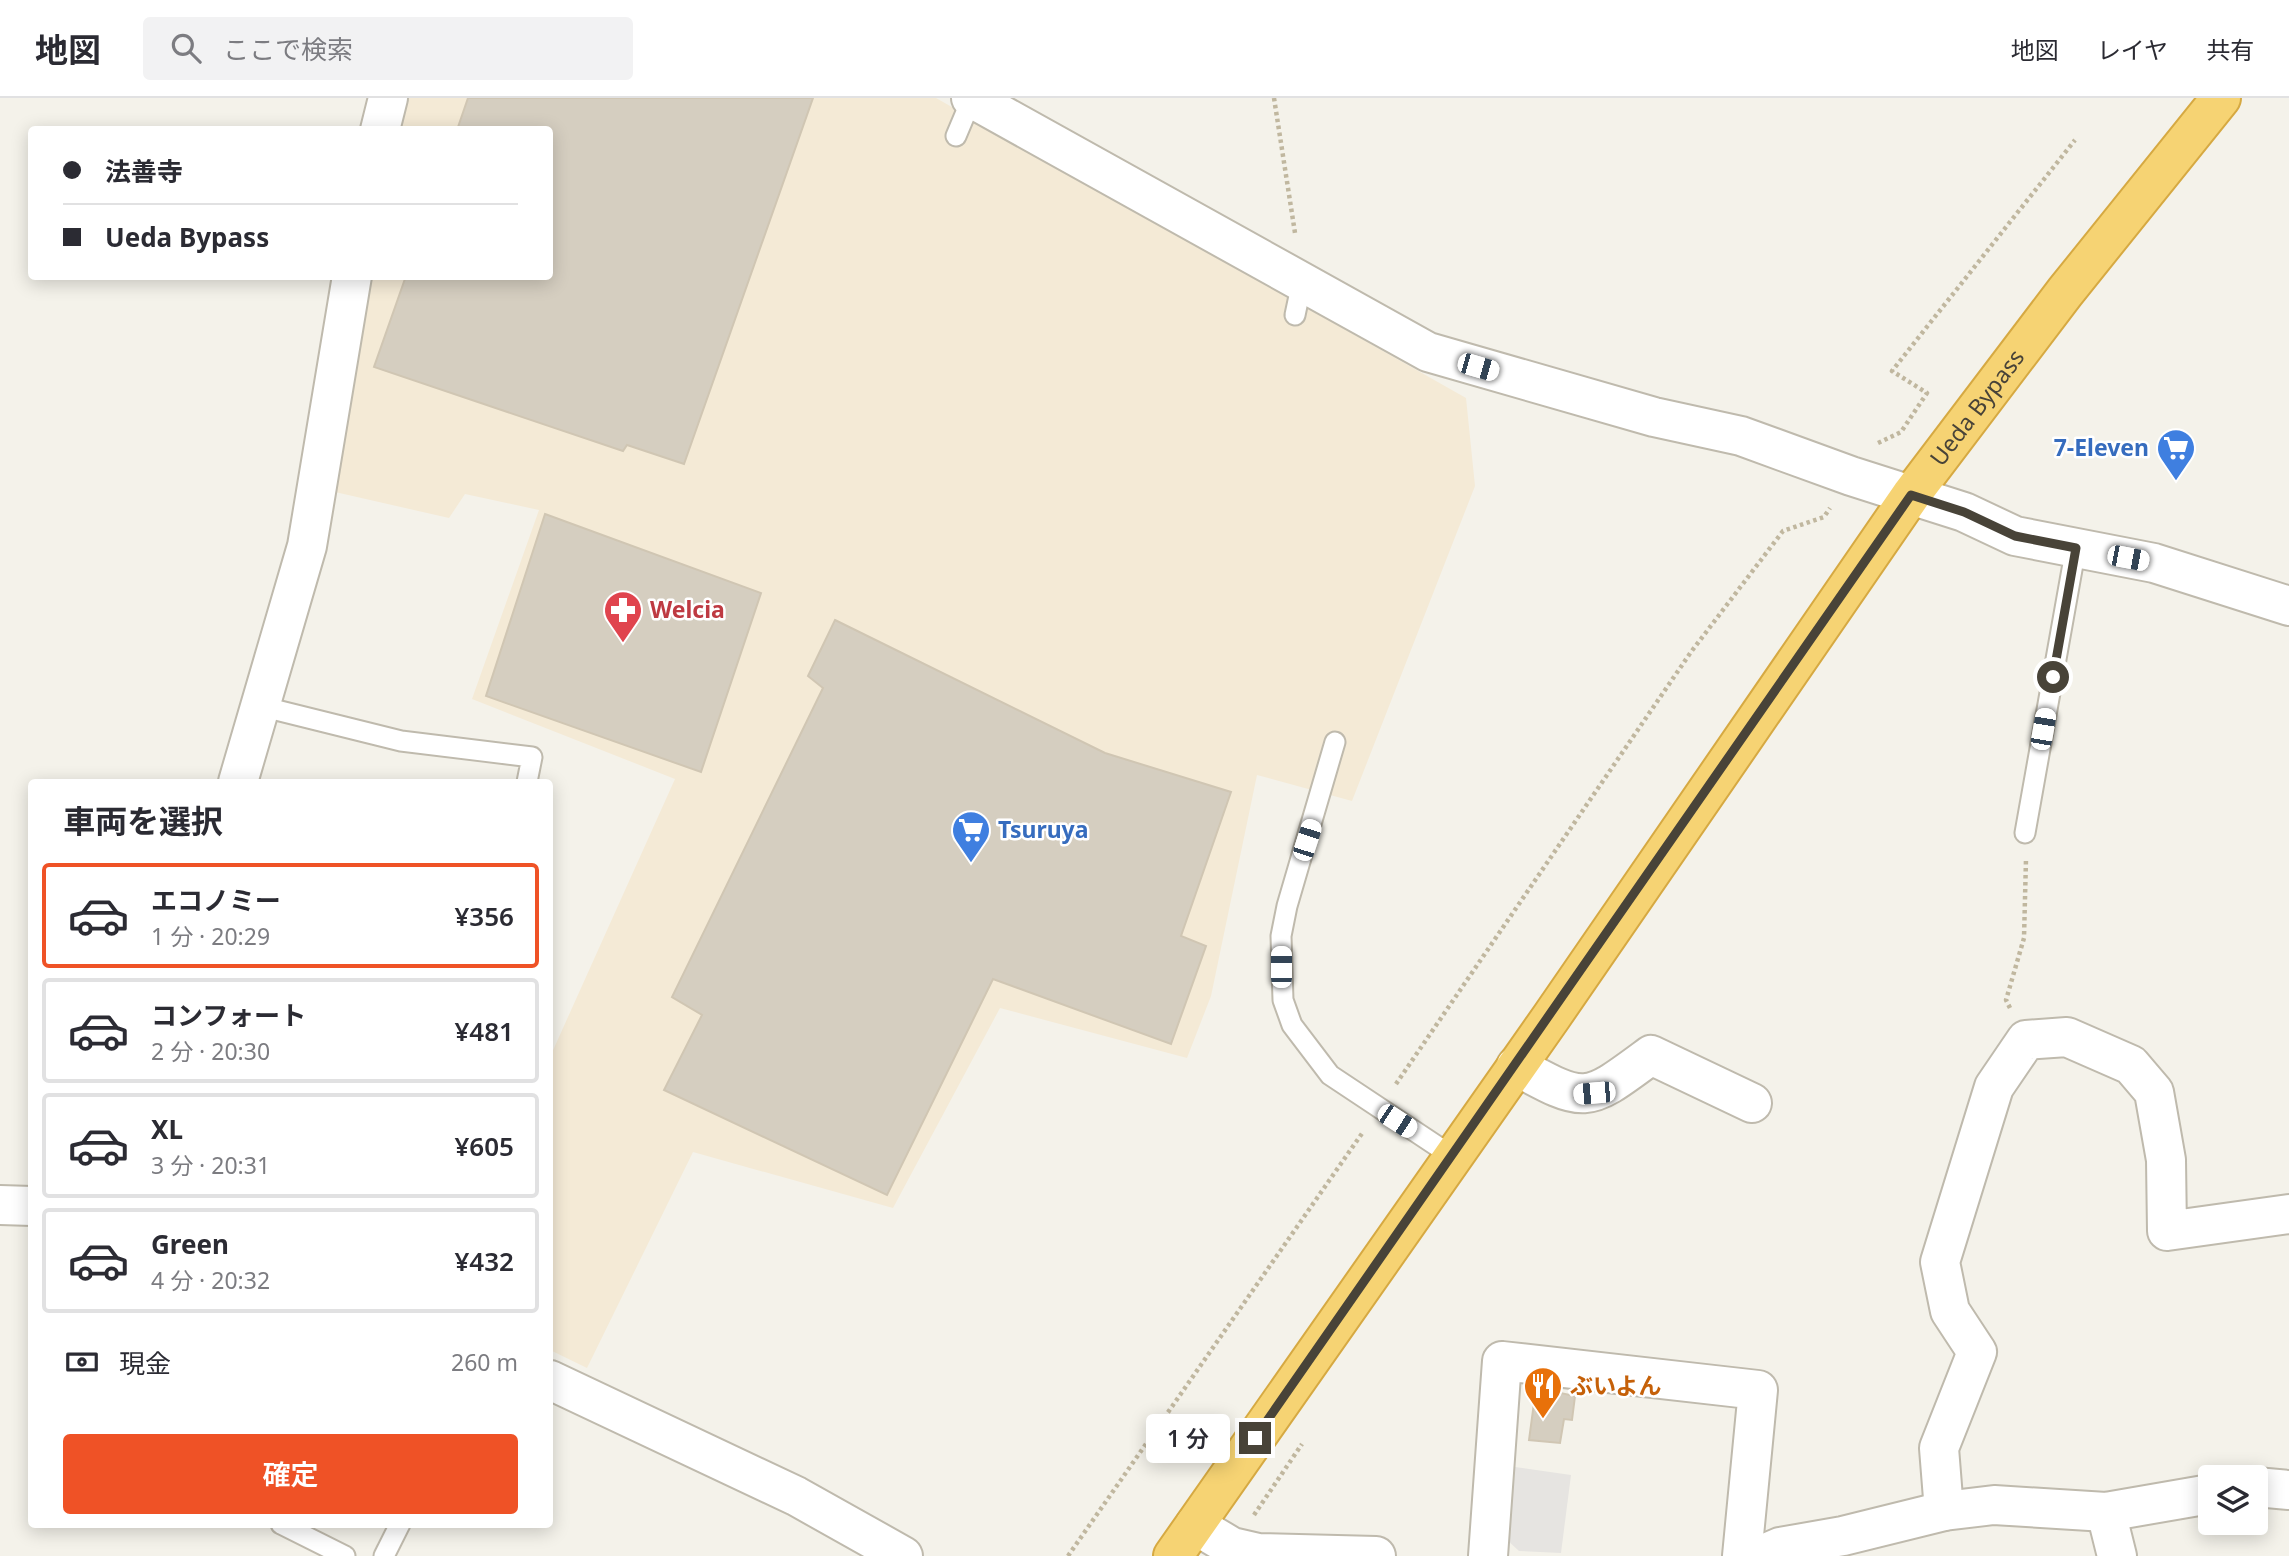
<!DOCTYPE html>
<html lang="ja">
<head>
<meta charset="utf-8">
<style>
  :root { --surface:#fff; --page:#f2f2f3; --text:#2b2b33; --muted:#7c7c81; --line:#e1e1e2; --accent:#ef5226 }
  body { margin:0; font-family:"Noto Sans","Noto Sans JP",sans-serif; background:var(--page); color:var(--text); height:100vh; display:flex; flex-direction:column; font-size:26px; white-space:nowrap }
  * { box-sizing:border-box; margin:0 }
  p { font-size:23px; color:var(--muted) }
  .icon { flex:none; width:38px; height:38px; fill:none; stroke:currentColor; stroke-width:2; stroke-linecap:round; stroke-linejoin:round }
  .map { position:relative; flex:1; overflow:hidden }
  .sheet { position:absolute; left:28px; top:681px; width:525px; height:749px; display:flex; flex-direction:column; background:var(--surface); border-radius:7px; box-shadow:0 4px 18px #0003 }
  .sheet>* { flex:none }
  .hud { position:absolute; left:28px; top:28px; width:525px; height:154px; border-radius:7px; box-shadow:0 4px 18px #0003; display:grid; align-content:center; height:154px; padding:0 35px; background:var(--surface) }
  .tools { position:absolute; left:2198px; top:1367px; display:grid; gap:14px }
  .tools a { display:grid; place-items:center; width:70px; height:70px; border-radius:7px; background:var(--surface); box-shadow:0 4px 18px #0003; font-size:35px }
  .end { position:absolute; width:32px; height:32px; margin:-16px; border:9px solid #484338; background:#fff; box-shadow:0 0 0 4px #fff }
  .from { border-radius:50% }
  .bubble { position:absolute; height:49px; border-radius:7px; background:var(--surface); box-shadow:0 4px 18px #0003; font-size:23px; font-weight:600; line-height:49px; text-align:center }
  .car { position:absolute; width:21px; height:42px; margin:-21px -10px; border-radius:9px; box-shadow:0 0 5px 2px #0007; background:linear-gradient(#fff 24%,#345 0 40%,#fff 0 76%,#345 0 86%,#fff 0) }
  .hud b { display:flex; align-items:center; gap:24px; height:66px; font-size:26px }
  .hud b+b { border-top:2px solid var(--line) }
  .hud i { width:18px; height:18px; background:var(--text) }
  ul { padding:0; list-style:none }
  li { display:flex; align-items:center; gap:21px; height:105px; margin:0 14px 10px; padding:0 21px; border:4px solid var(--line); border-radius:7px }
  li div { flex:1 }
  li b { display:block; font-size:26px }
  li em { font-style:normal; font-weight:600 }
  li.selected { border-color:var(--accent) }
  li>.icon { width:63px; height:63px; stroke-width:1.5 }
  h2 { padding:0 35px; font-size:32px; line-height:84px }
  .pay { display:flex; align-items:center; gap:18px; height:77px; padding:0 35px; font-size:26px }
  .pay p { margin-inline-start:auto }
  .cta { display:flex; gap:14px; margin-top:auto; padding:14px 35px }
  .cta a { flex:1; height:80px; border-radius:7px; background:var(--accent); color:#fff; font-size:28px; font-weight:600; line-height:80px; text-align:center }
  header { display:flex; align-items:center; gap:42px; box-sizing:border-box; height:98px; padding:0 35px; background:var(--surface); border-bottom:2px solid var(--line) }
  header strong { font-size:33px }
  nav { display:flex; gap:38px; margin-inline-start:auto; font-size:24px }
  .search { width:490px; height:63px; background:var(--page); display:flex; align-items:center; gap:18px; box-sizing:border-box; padding:0 24px; border-radius:7px; color:var(--muted); font-size:26px }
  .map>svg:first-child { display:block }
  .commercial { fill:#f4ead6 }
  .parking { fill:#e6e4e1 }
  .building { fill:#d5cec0; stroke:#d0c6b3; stroke-width:2 }
  .lines { fill:none; stroke-linecap:round; stroke-linejoin:round }
  .lane-casing { stroke:#bfbaad; stroke-width:23 }
  .street-casing { stroke:#bfbaad; stroke-width:42 }
  .highway-casing { stroke:#d6a942; stroke-width:42 }
  .path { stroke:#c0b79f; stroke-width:4.5; stroke-dasharray:3.5 3.5; stroke-linecap:butt }
  .lane { stroke:#fff; stroke-width:19 }
  .street { stroke:#fff; stroke-width:38 }
  .highway { stroke:#f6d373; stroke-width:38 }
  .route { stroke:#484338; stroke-width:9 }
  .labels { text-anchor:middle; stroke-width:5; stroke-linejoin:round; paint-order:stroke }
  .street-label { font-size:23px; fill:#484338; stroke:#fff }
  .shop-label { font-size:23px; font-weight:bold; fill:#366cbe; stroke:#fff; text-anchor:end }
  .health-label { font-size:23px; font-weight:bold; fill:#be3a42; stroke:#fff; text-anchor:start }
  .food-label { font-size:23px; font-weight:bold; fill:#c56008; stroke:#fff; text-anchor:start }
</style>
</head>
<body>
<header>
<strong>地図</strong>
<div class="search"><svg class="icon" aria-label="search" viewBox="0 0 24 24"><circle cx="10" cy="10" r="6"/><path d="M15 15l6 6"/></svg>ここで検索</div>
<nav><a>地図</a><a>レイヤ</a><a>共有</a></nav>
</header>
<div class="map">
<svg width="2289" height="1458" viewBox="0 0 2289 1458">
  <rect width="100%" height="100%" fill="#f4f2ea"/>
  <polygon class="commercial" points="404,0 936,0 1466,300 1475,388 1352,703 1257,677 1211,898 1187,960 1000,910 893,1110 693,1054 587,1270 550,1252 550,959 675,681 472,601 539,412 465,396 449,420 335,394 368,179 550,178 550,32 392,31"/>
  <polygon class="parking" points="1515,1369 1571,1377 1561,1455 1519,1453 1506,1441"/>
  <g class="building">
    <polygon points="468,0 813,0 684,366 627,347 623,353 374,269 406,178 550,178 550,32 457,32"/>
    <polygon points="545,416 761,495 701,674 486,598"/>
    <polygon points="835,522 1105,655 1231,694 1181,838 1206,848 1171,946 993,881 887,1097 664,992 702,917 672,899 823,590 808,578"/>
    <polygon points="1536,1290 1575,1298 1572,1322 1564,1321 1560,1345 1529,1342"/>
  </g>
  <g class="lines">
    <defs>
      <g id="lane">
        <polyline points="956,38 972,0"/>
        <polyline points="1295,217 1302,184"/>
        <polyline points="260,608 401,643 532,659 527,684"/>
        <polyline points="1335,644 1287,808 1281,838 1283,902 1292,927 1330,977 1452,1058"/>
        <polyline points="2025,735 2076,449"/>
        <polyline points="281,1426 345,1458"/>
        <polyline points="384,1458 400,1426"/>
      </g>
      <g id="street">
        <polyline points="971,0 1428,254 1654,319 1741,338 1851,378 1964,414 2015,438 2154,465 2289,508"/>
        <polyline points="380,32 388,0"/>
        <polyline points="238,684 307,448 352,178"/>
        <path d="M1516,968C1587,1007 1586,1005 1651,957L1752,1005"/>
        <polyline points="0,1107 32,1108"/>
        <polyline points="550,1282 796,1398 903,1458"/>
        <polyline points="2256,1389 2289,1392"/>
        <polyline points="1944,1413 1939,1350 1977,1254 1950,1213 1940,1164 1994,989 2026,942 2067,939 2131,967 2154,994 2166,1062 2167,1133 2289,1116"/>
        <polyline points="2106,1414 2117,1458"/>
        <polyline points="1195,1427 1232,1449 1258,1455 1376,1458"/>
        <polyline points="1488,1458 1502,1263 1758,1292 1742,1458"/>
        <polyline points="1759,1458 1780,1449 1843,1438 1944,1413 1994,1407 2106,1414 2210,1396"/>
      </g>
      <g id="highway">
        <path id="s1" d="M1173,1458L1552,918L1911,397L2065,194L2221,0"/>
      </g>
    </defs>
    <use href="#lane" class="lane-casing"/>
    <use href="#street" class="street-casing"/>
    <use href="#highway" class="highway-casing"/>
    <g class="path">
      <polyline points="1274,0 1295,135"/>
      <polyline points="1878,345 1901,334 1927,295 1892,273 2075,42"/>
      <polyline points="2010,910 2006,902 2024,840 2026,761"/>
      <polyline points="1396,986 1691,554 1783,433 1824,419 1830,410"/>
      <polyline points="1254,1417 1302,1346"/>
      <polyline points="1068,1458 1363,1034"/>
    </g>
    <use href="#lane" class="lane"/>
    <use href="#street" class="street"/>
    <use href="#highway" class="highway"/>
  </g>
  <g class="lines">
    <polyline class="route" points="1255,1340 1911,397 1964,414 2015,438 2076,450 2053,579"/>
  </g>
  <defs>
    <symbol id="supermarket-pin" viewBox="-11 -11 22 30"><path d="M0 17L-7.5 6A9.5 9.5 0 1 1 7.5 6Z" fill="#3f7fe0" stroke="#fff"/><path d="M-6-5.5h2.5l.6 2H6L4.5 2H-2.5L-4.4-4H-6ZM-1.5 3.2a1.3 1.3 0 1 0 .1 0ZM3 3.2a1.3 1.3 0 1 0 .1 0Z" fill="#fff"/></symbol>
    <symbol id="pharmacy-pin" viewBox="-11 -11 22 30"><path d="M0 17L-7.5 6A9.5 9.5 0 1 1 7.5 6Z" fill="#e0444e" stroke="#fff"/><path d="M-2-6h4v4h4v4h-4v4h-4v-4h-4v-4h4Z" fill="#fff"/></symbol>
    <symbol id="restaurant-pin" viewBox="-11 -11 22 30"><path d="M0 17L-7.5 6A9.5 9.5 0 1 1 7.5 6Z" fill="#e8710a" stroke="#fff"/><path d="M-5-6h1v4h1v-4h1v4h1v-4h1v5L-1.5 .5V6h-2V.5L-5-1ZM5-6V6H3V1.5H1.5Q1.5-4 5-6Z" fill="#fff"/></symbol>
  </defs>
  <g fill-rule="evenodd">
    <use href="#supermarket-pin" x="2154" y="328" width="44" height="60"/>
    <use href="#pharmacy-pin" x="601" y="490" width="44" height="60"/>
    <use href="#supermarket-pin" x="949" y="710" width="44" height="60"/>
    <use href="#restaurant-pin" x="1521" y="1266" width="44" height="60"/>
  </g>
  <g class="labels">
    <g class="street-label">
      <text dy="8" stroke="none"><textPath href="#s1" startOffset="1402">Ueda Bypass</textPath></text>
    </g>
    <g class="shop-label">
      <text x="2149" y="358">7-Eleven</text>
      <text x="998" y="740" text-anchor="start">Tsuruya</text>
    </g>
    <g class="health-label">
      <text x="650" y="520">Welcia</text>
    </g>
    <g class="food-label">
      <text x="1570" y="1296">ぶいよん</text>
    </g>
  </g>
</svg>
<div class="tools">
<a><svg class="icon" aria-label="layers" viewBox="0 0 24 24"><path d="M12 4l9 5-9 5-9-5zM3 14l9 5 9-5"/></svg></a>
</div>
<i class="end from" style="left:2053px;top:579px"></i>
<i class="end" style="left:1255px;top:1340px"></i>
<div class="bubble" style="left:1146px;top:1316px;width:84px">1 分</div>
<i class="car" style="left:1478px;top:269px;rotate:106deg"></i>
<i class="car" style="left:2128px;top:460px;rotate:101deg"></i>
<i class="car" style="left:2043px;top:631px;rotate:10deg"></i>
<i class="car" style="left:1307px;top:742px;rotate:18deg"></i>
<i class="car" style="left:1281px;top:869px;rotate:0deg"></i>
<i class="car" style="left:1594px;top:995px;rotate:265deg"></i>
<i class="car" style="left:1397px;top:1023px;rotate:123deg"></i>
<div class="hud">
<b><i class="from"></i>法善寺</b>
<b><i></i>Ueda Bypass</b>
</div>
<section class="sheet">
<h2>車両を選択</h2>
<ul>
<li class="selected"><svg class="icon" aria-label="car" viewBox="0 0 24 24"><path d="M5 17H2v-5l4-1 3-4h7l3 4 3 1v5h-3M9 17h6M6 11h13"/><circle cx="7" cy="17" r="2"/><circle cx="17" cy="17" r="2"/></svg><div><b>エコノミー</b><p>1 分 · 20:29</p></div><em>¥356</em></li>
<li><svg class="icon" aria-label="car" viewBox="0 0 24 24"><path d="M5 17H2v-5l4-1 3-4h7l3 4 3 1v5h-3M9 17h6M6 11h13"/><circle cx="7" cy="17" r="2"/><circle cx="17" cy="17" r="2"/></svg><div><b>コンフォート</b><p>2 分 · 20:30</p></div><em>¥481</em></li>
<li><svg class="icon" aria-label="car" viewBox="0 0 24 24"><path d="M5 17H2v-5l4-1 3-4h7l3 4 3 1v5h-3M9 17h6M6 11h13"/><circle cx="7" cy="17" r="2"/><circle cx="17" cy="17" r="2"/></svg><div><b>XL</b><p>3 分 · 20:31</p></div><em>¥605</em></li>
<li><svg class="icon" aria-label="car" viewBox="0 0 24 24"><path d="M5 17H2v-5l4-1 3-4h7l3 4 3 1v5h-3M9 17h6M6 11h13"/><circle cx="7" cy="17" r="2"/><circle cx="17" cy="17" r="2"/></svg><div><b>Green</b><p>4 分 · 20:32</p></div><em>¥432</em></li>
</ul>
<div class="pay"><svg class="icon" aria-label="cash" viewBox="0 0 24 24"><path d="M3 7h18v10H3z"/><circle cx="12" cy="12" r="2"/></svg>現金<p>260 m</p></div>
<div class="cta"><a>確定</a></div>
</section>
</div>
</body>
</html>
